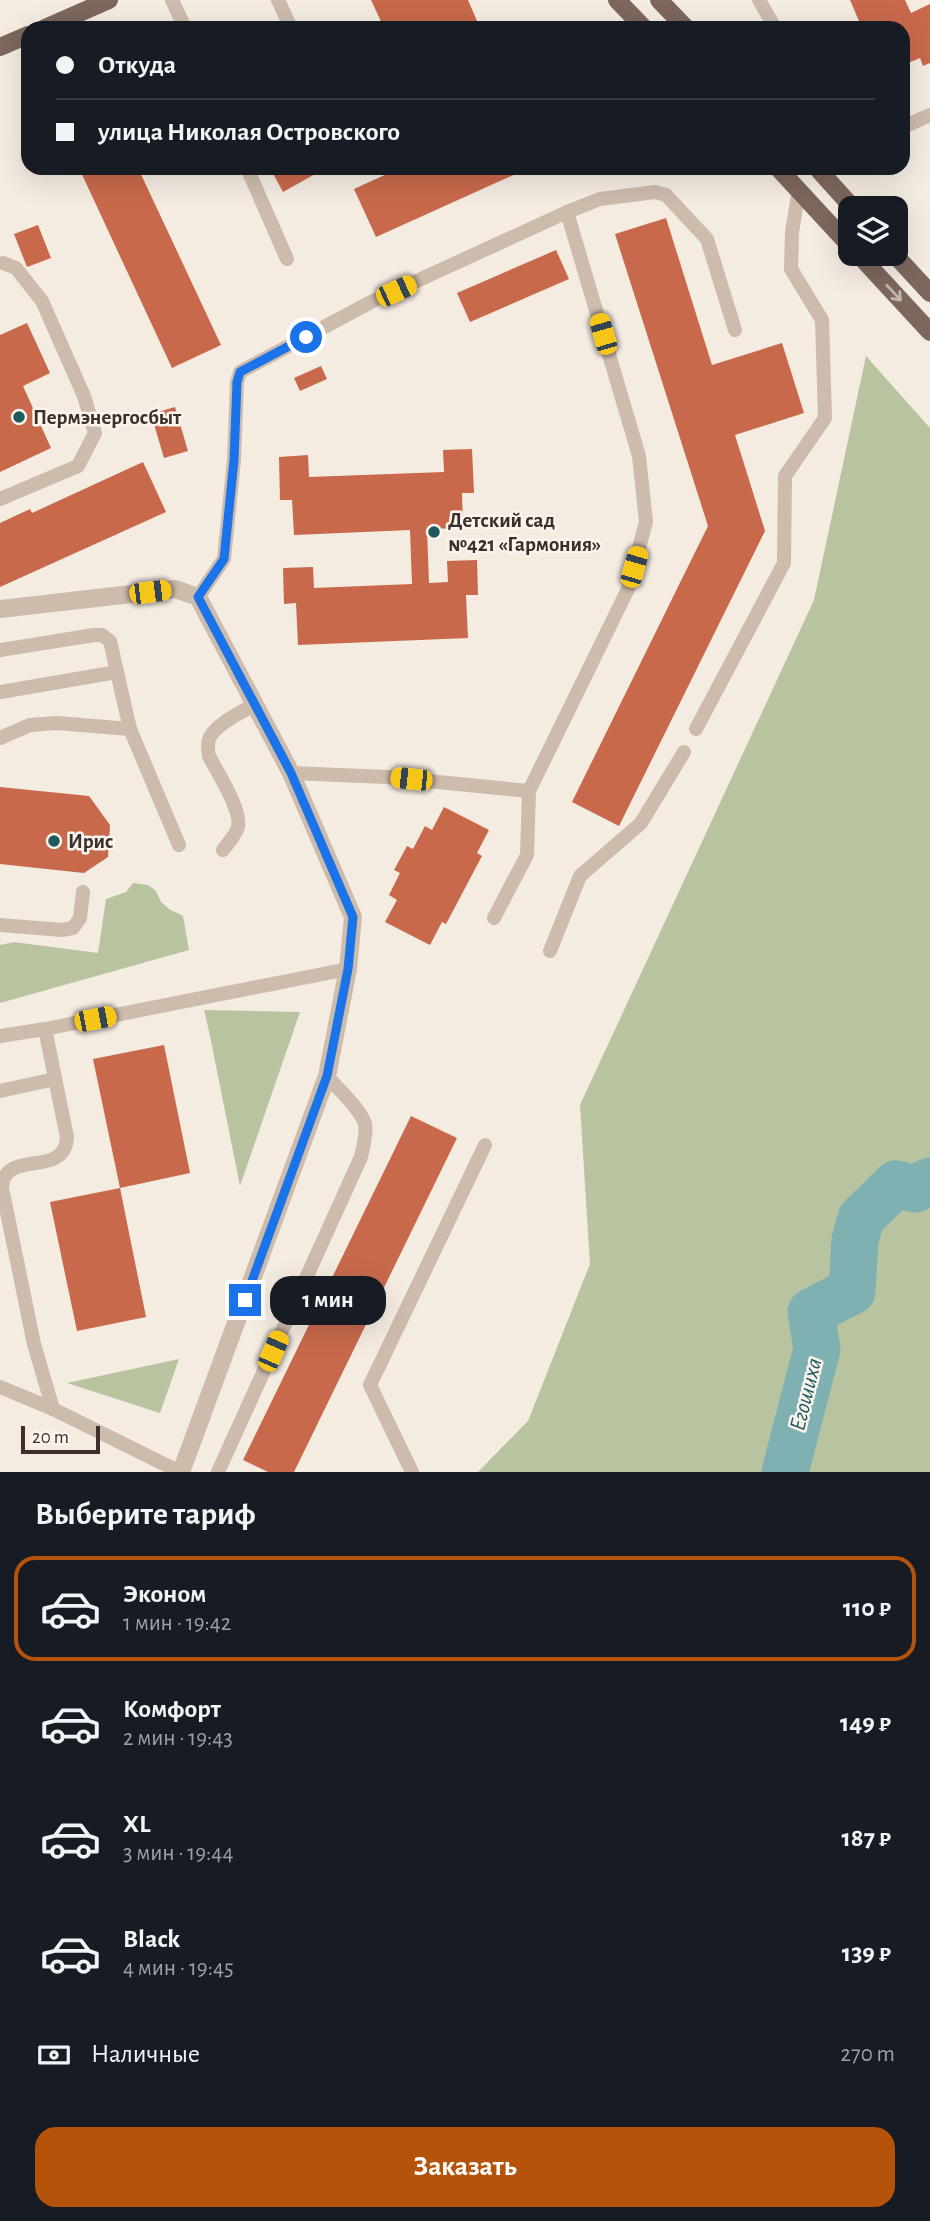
<!DOCTYPE html>
<html lang="ru">
<head>
<meta charset="utf-8">
<style>
  :root { --surface:#171b24; --page:#242831; --text:#f1f3f6; --muted:#9ea1a6; --line:#363941; --accent:#b45309 }
  body { margin:0; font-family:"Alegreya Sans",sans-serif; background:var(--page); color:var(--text); height:100vh; display:flex; flex-direction:column; font-size:26px; white-space:nowrap }
  * { box-sizing:border-box; margin:0 }
  p { font-size:23px; color:var(--muted) }
  .icon { flex:none; width:38px; height:38px; fill:none; stroke:currentColor; stroke-width:2; stroke-linecap:round; stroke-linejoin:round }
  .map { position:relative; height:1472px; overflow:hidden }
  .details { display:flex; flex-direction:column; background:var(--surface); flex:1 }
  .details>* { flex:none }
  .top-card { position:absolute; left:21px; top:21px; width:889px; height:154px; border-radius:21px; box-shadow:0 7px 28px #0002; display:grid; align-content:center; height:154px; padding:0 35px; background:var(--surface) }
  .controls { position:absolute; left:838px; top:196px; display:grid; gap:14px }
  .controls a { display:grid; place-items:center; width:70px; height:70px; border-radius:14px; background:var(--surface); box-shadow:0 7px 28px #0002; font-size:35px }
  .scale { position:absolute; left:21px; bottom:18px; width:79px; box-sizing:border-box; padding-left:7px; border:4px solid #3b302b; border-top:0; font-size:19px; line-height:24px; white-space:nowrap; color:#3b302b; -webkit-text-stroke:5px #fbf5ee; paint-order:stroke }
  .end { position:absolute; width:32px; height:32px; margin:-16px; border:9px solid #1a73e8; background:#fff; box-shadow:0 0 0 4px #fff }
  .from { border-radius:50% }
  .bubble { position:absolute; height:49px; border-radius:21px; background:var(--surface); box-shadow:0 7px 28px #0002; font-size:23px; font-weight:600; line-height:49px; text-align:center }
  .car { position:absolute; width:21px; height:42px; margin:-21px -10px; border-radius:9px; box-shadow:0 0 5px 2px #0007; background:linear-gradient(#f5c518 24%,#345 0 40%,#f5c518 0 76%,#345 0 86%,#f5c518 0) }
  .top-card b { display:flex; align-items:center; gap:24px; height:66px; font-size:26px }
  .top-card b+b { border-top:2px solid var(--line) }
  .top-card i { width:18px; height:18px; background:var(--text) }
  ul { padding:0; list-style:none }
  li { display:flex; align-items:center; gap:21px; height:105px; margin:0 14px 10px; padding:0 21px; border:4px solid transparent; border-radius:21px }
  li div { flex:1 }
  li b { display:block; font-size:26px }
  li em { font-style:normal; font-weight:600 }
  li.current { border-color:var(--accent) }
  li>.icon { width:63px; height:63px; stroke-width:1.5 }
  h2 { padding:0 35px; font-size:32px; line-height:84px }
  .pay { display:flex; align-items:center; gap:18px; height:77px; padding:0 35px; font-size:26px }
  .pay p { margin-inline-start:auto }
  .action { display:flex; gap:14px; margin-top:auto; padding:14px 35px }
  .action a { flex:1; height:80px; border-radius:21px; background:var(--accent); color:#fff; font-size:28px; font-weight:600; line-height:80px; text-align:center }
  .map>svg:first-child { display:block }
  .green { fill:#b8c4a0 }
  .lines { fill:none; stroke-linecap:round; stroke-linejoin:round }
  .river { stroke:#7fb0b2; stroke-width:47 }
  .building { fill:#c8694b }
  .service { stroke:#cdbbac; stroke-width:14 }
  .minor { stroke:#cdbbac; stroke-width:18 }
  .primary { stroke:#7d675c; stroke-width:18 }
  .oneway { stroke:#c2b5ac }
  .route { stroke:#1a73e8; stroke-width:9 }
  .poi-dot { fill:#1f5a5e; stroke:#fbf5ee; stroke-width:2.5 }
  .labels { text-anchor:middle; stroke-width:5; stroke-linejoin:round; paint-order:stroke }
  .poi-label { font-size:21px; font-weight:bold; fill:#3b302b; stroke:#fbf5ee; text-anchor:start }
  .water-label { font-size:23px; font-style:italic; fill:#1f5a5e; stroke:#fbf5ee }
</style>
</head>
<body>
<div class="map">
<svg width="930" height="1472" viewBox="0 0 930 1472">
  <rect width="100%" height="100%" fill="#f4ebe1"/>
  <g class="green">
    <polygon points="866,356 930,428 930,1472 478,1472 528,1421 590,1264 580,1105 814,600"/>
    <polygon points="133,883 148,885 156,891 161,902 169,909 183,916 189,950 0,1003 0,945 14,942 98,953 106,899 126,892"/>
    <polygon points="204,1010 300,1012 240,1186 209,1031"/>
    <polygon points="179,1359 160,1413 67,1383"/>
  </g>
  <g class="lines">
    <polyline class="river" points="785,1472 817,1349 811,1312 852,1291 855,1240 861,1218 896,1184 915,1189 930,1181"/>
  </g>
  <g class="building">
    <polygon points="371,0 468,0 480,28 384,28"/>
    <polygon points="850,0 905,0 911,13 930,4 930,63 923,66 920,58 903,65 903,28 862,28"/>
    <polygon points="79,168 138,168 221,345 172,368"/>
    <polygon points="270,168 326,168 283,192"/>
    <polygon points="400,168 529,168 376,237 354,189"/>
    <polygon points="666,218 712,365 782,343 804,413 735,435 765,531 619,826 572,802 708,526 615,234"/>
    <polygon points="38,225 51,258 27,267 14,234"/>
    <polygon points="556,250 569,279 470,322 457,293"/>
    <polygon points="27,323 50,373 23,386 51,448 0,472 0,335"/>
    <polygon points="321,366 327,379 300,391 294,378"/>
    <polygon points="175,407 188,451 164,458 151,414"/>
    <polygon points="472,449 474,493 462,493 463,528 427,529 429,583 448,582 447,561 477,560 478,595 466,595 468,638 298,645 296,603 284,604 283,568 313,567 314,588 412,584 410,530 294,535 292,500 280,500 279,457 308,455 309,477 444,472 443,450"/>
    <polygon points="143,462 166,512 0,587 0,523 30,509 32,513"/>
    <polygon points="0,787 89,796 110,825 108,857 84,873 0,864"/>
    <polygon points="444,807 489,830 477,853 482,856 446,924 442,922 430,945 385,922 397,900 389,895 400,873 394,870 407,846 413,849 425,826 432,830"/>
    <polygon points="164,1045 190,1173 120,1188 93,1059"/>
    <polygon points="411,1116 457,1138 294,1472 268,1472 243,1460"/>
    <polygon points="120,1188 146,1317 77,1331 50,1202"/>
  </g>
  <g class="lines">
    <g class="service">
      <polyline points="172,0 185,28"/>
      <polyline points="278,0 291,28"/>
      <polyline points="759,0 775,28"/>
      <polyline points="903,127 930,115"/>
      <polyline points="247,168 287,259"/>
      <polyline points="0,499 78,466 95,433 84,396 42,301 16,268 3,263"/>
      <polyline points="198,597 224,559 234,460 237,382 240,372 371,302 567,212 600,199 655,192 666,195 707,239 735,330"/>
      <polyline points="0,650 94,635 102,635 110,641 130,729 179,845"/>
      <polyline points="0,692 117,672"/>
      <polyline points="696,729 784,563 785,476 825,418 822,320 791,269 792,232 799,190"/>
      <polyline points="0,738 30,725 57,723 130,729"/>
      <polyline points="291,773 387,777 529,791 628,589 646,522 639,456 567,212"/>
      <path d="M223,850C228,843 236,835 238,827C242,810 217,772 209,756C208,750 207,744 209,739C214,725 241,712 254,705"/>
      <polyline points="494,918 527,855 529,791"/>
      <polyline points="0,925 62,930 73,928 80,918 83,892"/>
      <polyline points="550,951 580,876 641,823 684,752"/>
      <path d="M45,1029L67,1137C65,1180 4,1147 2,1188L34,1344L53,1409"/>
      <polyline points="0,1036 45,1029 348,969"/>
      <polyline points="0,1091 55,1079"/>
      <polyline points="0,1387 53,1409 180,1472"/>
      <path d="M218,1472L361,1157C363,1147 367,1135 365,1124C361,1109 337,1088 327,1076"/>
      <polyline points="412,1472 370,1385 485,1145"/>
    </g>
    <polyline class="minor" points="0,609 175,589 198,597 291,773 353,917 348,969 327,1076 181,1472"/>
    <g class="primary">
      <polyline points="617,0 644,28"/>
      <polyline points="659,0 686,28"/>
      <polyline points="45,28 109,0"/>
      <polyline points="0,47 28,35"/>
      <polyline points="778,168 850,246"/>
      <polyline points="817,168 853,208"/>
      <polyline points="858,254 930,332"/>
      <polyline points="894,254 930,293"/>
    </g>
  </g>
  <defs><path id="oneway-shaft" d="M-6 0H5M1.5-3L5.5 0L1.5 3" fill="none" stroke-width="1.6" stroke-linecap="round" stroke-linejoin="round" transform="scale(1.75)"/></defs>
  <use class="oneway" href="#oneway-shaft" transform="translate(894 293) rotate(47)"/>
  <g class="lines">
    <polyline class="route" points="245,1300 327,1076 348,969 353,917 291,773 198,597 224,559 234,460 237,382 240,372 306,337"/>
  </g>
  <g class="poi-dot">
    <circle cx="19" cy="417" r="7"/>
    <circle cx="434" cy="532" r="7"/>
    <circle cx="54" cy="841" r="7"/>
  </g>
  <g class="labels">
    <g class="poi-label">
      <text x="33" y="424">Пермэнергосбыт</text>
      <text x="448" y="527">Детский сад<tspan x="448" dy="24">№421 «Гармония»</tspan></text>
      <text x="68" y="848">Ирис</text>
    </g>
    <g class="water-label">
      <text transform="translate(805 1394) rotate(-76)" y="8">Егошиха</text>
    </g>
  </g>
</svg>
<div class="controls">
<a><svg class="icon" aria-label="layers" viewBox="0 0 24 24"><path d="M12 4l9 5-9 5-9-5zM3 14l9 5 9-5"/></svg></a>
</div>
<div class="scale">20 m</div>
<i class="end from" style="left:306px;top:337px"></i>
<i class="end" style="left:245px;top:1300px"></i>
<div class="bubble" style="left:270px;top:1276px;width:116px">1 мин</div>
<i class="car" style="left:396px;top:291px;rotate:65deg"></i>
<i class="car" style="left:603px;top:334px;rotate:344deg"></i>
<i class="car" style="left:634px;top:567px;rotate:16deg"></i>
<i class="car" style="left:150px;top:592px;rotate:83deg"></i>
<i class="car" style="left:411px;top:779px;rotate:276deg"></i>
<i class="car" style="left:95px;top:1019px;rotate:79deg"></i>
<i class="car" style="left:273px;top:1351px;rotate:24deg"></i>
<div class="top-card">
<b><i class="from"></i>Откуда</b>
<b><i></i>улица Николая Островского</b>
</div>
</div>
<section class="details">
<h2>Выберите тариф</h2>
<ul>
<li class="current"><svg class="icon" aria-label="car" viewBox="0 0 24 24"><path d="M5 17H2v-5l4-1 3-4h7l3 4 3 1v5h-3M9 17h6M6 11h13"/><circle cx="7" cy="17" r="2"/><circle cx="17" cy="17" r="2"/></svg><div><b>Эконом</b><p>1 мин · 19:42</p></div><em>110 ₽</em></li>
<li><svg class="icon" aria-label="car" viewBox="0 0 24 24"><path d="M5 17H2v-5l4-1 3-4h7l3 4 3 1v5h-3M9 17h6M6 11h13"/><circle cx="7" cy="17" r="2"/><circle cx="17" cy="17" r="2"/></svg><div><b>Комфорт</b><p>2 мин · 19:43</p></div><em>149 ₽</em></li>
<li><svg class="icon" aria-label="car" viewBox="0 0 24 24"><path d="M5 17H2v-5l4-1 3-4h7l3 4 3 1v5h-3M9 17h6M6 11h13"/><circle cx="7" cy="17" r="2"/><circle cx="17" cy="17" r="2"/></svg><div><b>XL</b><p>3 мин · 19:44</p></div><em>187 ₽</em></li>
<li><svg class="icon" aria-label="car" viewBox="0 0 24 24"><path d="M5 17H2v-5l4-1 3-4h7l3 4 3 1v5h-3M9 17h6M6 11h13"/><circle cx="7" cy="17" r="2"/><circle cx="17" cy="17" r="2"/></svg><div><b>Black</b><p>4 мин · 19:45</p></div><em>139 ₽</em></li>
</ul>
<div class="pay"><svg class="icon" aria-label="cash" viewBox="0 0 24 24"><path d="M3 7h18v10H3z"/><circle cx="12" cy="12" r="2"/></svg>Наличные<p>270 m</p></div>
<div class="action"><a>Заказать</a></div>
</section>
</body>
</html>
